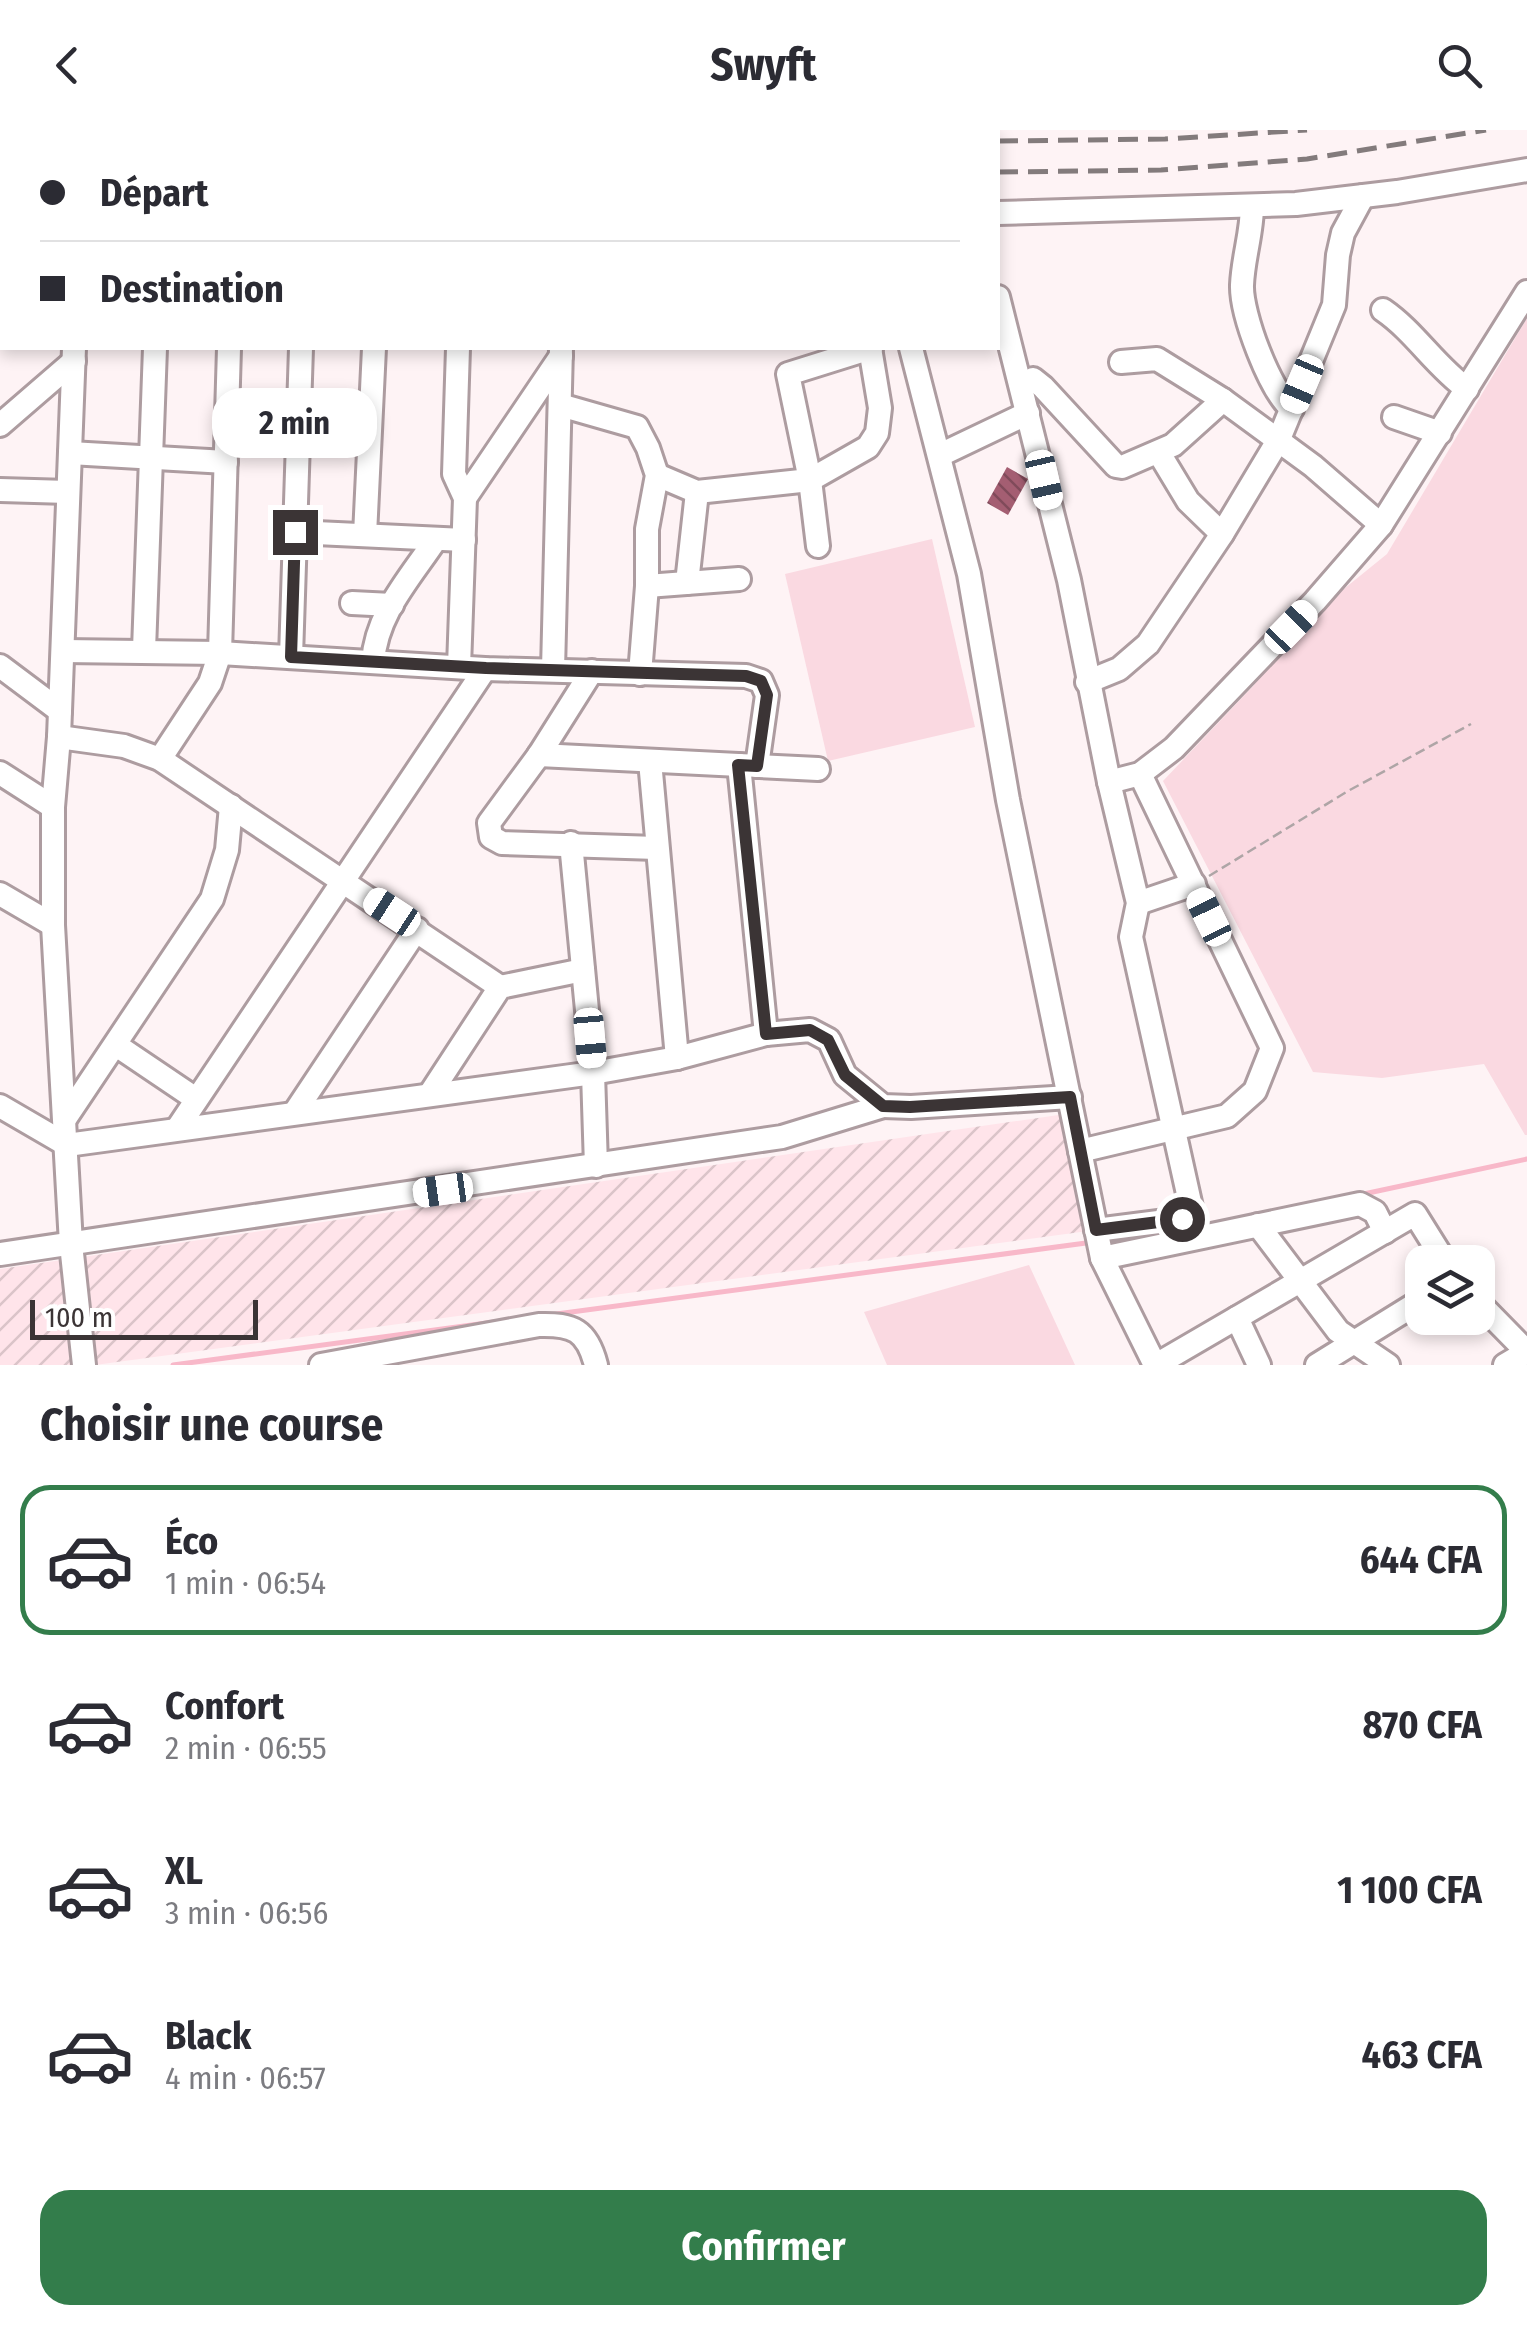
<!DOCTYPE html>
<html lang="fr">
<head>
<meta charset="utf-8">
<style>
  :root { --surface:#fff; --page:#f7f7f7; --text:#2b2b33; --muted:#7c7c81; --line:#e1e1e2; --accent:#337d4b }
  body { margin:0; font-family:"Fira Sans Condensed",sans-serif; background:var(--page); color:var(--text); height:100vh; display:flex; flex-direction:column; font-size:38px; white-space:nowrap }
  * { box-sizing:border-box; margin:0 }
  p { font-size:32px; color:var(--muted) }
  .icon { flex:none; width:55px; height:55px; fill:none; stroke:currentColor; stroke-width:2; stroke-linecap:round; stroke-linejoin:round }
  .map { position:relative; height:1235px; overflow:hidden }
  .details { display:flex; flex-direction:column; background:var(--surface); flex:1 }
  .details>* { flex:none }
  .guide { position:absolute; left:0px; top:0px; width:1000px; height:220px; box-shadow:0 5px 15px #0003; display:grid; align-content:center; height:220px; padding:0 40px; background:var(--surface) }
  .tools { position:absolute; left:1405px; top:1115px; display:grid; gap:20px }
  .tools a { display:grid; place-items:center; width:90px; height:90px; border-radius:20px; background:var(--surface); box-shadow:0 5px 15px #0003; font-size:50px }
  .scale { position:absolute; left:30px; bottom:25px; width:228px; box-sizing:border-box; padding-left:10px; border:5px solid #3b3435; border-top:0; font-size:28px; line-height:35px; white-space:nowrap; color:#3b3435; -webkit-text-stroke:8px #fff; paint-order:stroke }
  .end { position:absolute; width:45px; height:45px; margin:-22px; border:12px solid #3b3435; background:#fff; box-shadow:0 0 0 5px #fff }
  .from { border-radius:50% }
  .bubble { position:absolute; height:70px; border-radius:30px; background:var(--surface); box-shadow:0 5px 15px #0003; font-size:32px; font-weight:700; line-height:70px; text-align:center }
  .car { position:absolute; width:30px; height:60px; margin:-30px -15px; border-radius:12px; box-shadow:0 0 8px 2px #0007; background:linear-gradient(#fff 24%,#345 0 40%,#fff 0 76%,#345 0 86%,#fff 0) }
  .guide b { display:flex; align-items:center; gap:35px; height:95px; font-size:38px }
  .guide b+b { border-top:2px solid var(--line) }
  .guide i { width:25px; height:25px; background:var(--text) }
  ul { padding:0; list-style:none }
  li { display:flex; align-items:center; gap:30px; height:150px; margin:0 20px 15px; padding:0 20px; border:5px solid transparent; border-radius:30px }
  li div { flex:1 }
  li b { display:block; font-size:38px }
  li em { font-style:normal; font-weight:700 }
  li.on { border-color:var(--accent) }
  li>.icon { width:90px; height:90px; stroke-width:1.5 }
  h2 { padding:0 40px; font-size:45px; line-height:120px }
  .cta { display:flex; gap:20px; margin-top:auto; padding:20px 40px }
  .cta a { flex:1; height:115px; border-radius:30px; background:var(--accent); color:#fff; font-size:40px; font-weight:700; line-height:115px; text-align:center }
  header { display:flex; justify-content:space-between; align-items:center; height:130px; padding:0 40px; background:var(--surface); font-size:45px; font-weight:700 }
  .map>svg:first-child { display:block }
  .industrial { fill:url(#industrial-furrows) }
  .grass { fill:#fad9e1 }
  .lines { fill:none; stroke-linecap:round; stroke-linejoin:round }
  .stream { stroke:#f8b8c9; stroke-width:5 }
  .building { fill:url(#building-back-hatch) }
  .minor-casing { stroke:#ad9ca0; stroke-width:28 }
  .path { stroke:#aea5a6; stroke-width:2.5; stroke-dasharray:10 5; stroke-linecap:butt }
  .minor { stroke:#fff; stroke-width:22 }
  .rail { stroke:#837b7c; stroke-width:5; stroke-dasharray:20 10; stroke-linecap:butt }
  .route { stroke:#3b3435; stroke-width:12 }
</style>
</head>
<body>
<header><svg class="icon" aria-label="back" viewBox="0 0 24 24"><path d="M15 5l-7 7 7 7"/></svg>Swyft<svg class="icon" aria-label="search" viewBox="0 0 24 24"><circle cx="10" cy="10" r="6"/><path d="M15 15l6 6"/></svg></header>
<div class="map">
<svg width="1527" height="1235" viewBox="0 0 1527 1235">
  <defs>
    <pattern id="industrial-furrows" width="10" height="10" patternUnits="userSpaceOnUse" patternTransform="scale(2.5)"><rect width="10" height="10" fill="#ffe4ea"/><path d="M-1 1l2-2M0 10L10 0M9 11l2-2" fill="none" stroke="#dbc4c9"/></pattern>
    <pattern id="building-back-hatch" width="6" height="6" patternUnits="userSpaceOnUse" patternTransform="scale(2.5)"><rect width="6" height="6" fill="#a45e72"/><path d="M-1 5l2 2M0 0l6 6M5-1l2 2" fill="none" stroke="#804a5a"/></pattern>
  </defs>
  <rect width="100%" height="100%" fill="#fef3f5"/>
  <polygon class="industrial" points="1065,984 1088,1101 95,1235 0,1235 0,1139"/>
  <g class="grass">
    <polygon points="1527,188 1527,1005 1525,1005 1484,934 1382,948 1313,942 1163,651 1254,555 1287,505 1387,424"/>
    <polygon points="932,409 975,597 828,631 785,444"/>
    <polygon points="1029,1135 1075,1235 887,1235 864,1182"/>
  </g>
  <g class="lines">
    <g class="stream">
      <polyline points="1359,1065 1527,1029"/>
      <polyline points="1187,1098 1216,1093"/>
      <polyline points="1111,1110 1132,1107"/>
      <polyline points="549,1185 1086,1113"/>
      <polyline points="173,1235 494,1192"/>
    </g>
  </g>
  <polygon class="building" points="1007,337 1028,349 1008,385 987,373"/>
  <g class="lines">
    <defs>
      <g id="minor">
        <path d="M1252,76C1252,103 1243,128 1242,155C1241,184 1270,261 1292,279"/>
        <polyline points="998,83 1296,74 1397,62 1527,40"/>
        <polyline points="998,167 1069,450 1109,652 1138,773 1131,807 1191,1077 1182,1089 1096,1100"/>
        <path d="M1383,180C1415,202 1435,236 1467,259"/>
        <polyline points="0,191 2,191"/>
        <polyline points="74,218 59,607 53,677 53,795 71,1114 84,1235"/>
        <polyline points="458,218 454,344 465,368 459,537"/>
        <polyline points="911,218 969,444 1008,670 1102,1128 1155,1235"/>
        <polyline points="1121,232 1157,229 1223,270 1313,336 1381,395"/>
        <polyline points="1022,257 1033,249 1043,257 1116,336 1122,337 1173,315 1223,270"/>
        <polyline points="560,275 637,297 648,318 657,345 647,399 647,456 640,544"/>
        <polyline points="1394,287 1440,303"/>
        <polyline points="0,295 74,231"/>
        <polyline points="70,323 226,332"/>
        <polyline points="1159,323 1188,371 1222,404"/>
        <polyline points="940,325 1028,283"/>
        <polyline points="657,345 697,362 810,350 868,317 877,303 880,278 870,218"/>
        <polyline points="0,360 68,362"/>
        <polyline points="465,368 561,226"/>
        <polyline points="295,402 464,410"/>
        <polyline points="365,405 374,218"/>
        <polyline points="818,416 810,350 788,244 871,218"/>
        <polyline points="687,453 697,362"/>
        <polyline points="647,456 739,449"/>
        <polyline points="352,473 392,475"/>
        <polyline points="144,520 155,218"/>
        <polyline points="63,521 220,523 485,539 746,546 761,551 767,565 757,636"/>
        <polyline points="291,527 301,218"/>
        <path d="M373,532C376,484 410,448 436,409"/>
        <polyline points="0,536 60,581"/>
        <polyline points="553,540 561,218"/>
        <polyline points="592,541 539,625 489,693 491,707 502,713 657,718"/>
        <polyline points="1087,552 1119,539 1148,514 1222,404 1279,309 1334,175 1338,125 1343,103 1363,66"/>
        <polyline points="59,607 124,616 160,629 500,857"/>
        <polyline points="539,625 818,639"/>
        <polyline points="160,629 210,553 220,523 229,218"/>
        <polyline points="650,631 677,928"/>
        <polyline points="739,635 766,904"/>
        <polyline points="0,643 53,677"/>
        <polyline points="1109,652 1140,644 1174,618 1315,471 1381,395 1527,162"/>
        <polyline points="571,713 593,943 596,1036"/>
        <polyline points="0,764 53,795"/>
        <polyline points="1138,773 1194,754"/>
        <polyline points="116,915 196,969"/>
        <polyline points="430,964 500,857 583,840"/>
        <polyline points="0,976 67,1015 593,943 677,928 766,904 810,900 829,910 845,945 883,976 911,977 1070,967"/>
        <polyline points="295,982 417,799"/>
        <polyline points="65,989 212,769 227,720 231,676"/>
        <polyline points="177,999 485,539"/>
        <polyline points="1080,1021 1227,986 1255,961 1272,918 1140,644"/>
        <polyline points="1258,1095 1338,1201 1388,1235"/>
        <polyline points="0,1124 782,1007 883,976"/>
        <polyline points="1102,1128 1360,1074 1375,1082 1385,1102"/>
        <polyline points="1478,1172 1527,1222"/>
        <polyline points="1237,1188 1259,1235"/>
        <path d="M321,1235L539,1195C573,1194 587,1200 596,1235"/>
        <polyline points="1156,1235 1415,1084 1445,1132"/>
        <polyline points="1317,1235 1422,1170"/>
        <polyline points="1505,1235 1527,1222"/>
      </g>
    </defs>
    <use href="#minor" class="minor-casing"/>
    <g class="path">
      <polyline points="826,0 826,2"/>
      <polyline points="1209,746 1348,661 1471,594"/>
    </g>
    <use href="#minor" class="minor"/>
    <g class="rail">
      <polyline points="907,2 999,0"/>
      <polyline points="998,11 1165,9 1307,0"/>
      <polyline points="0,13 2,13"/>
      <polyline points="0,34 2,34"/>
      <polyline points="998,42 1161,40 1307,29 1486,0"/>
    </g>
  </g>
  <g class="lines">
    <polyline class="route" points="295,402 291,527 486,538 746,546 761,551 767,565 757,636 738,635 766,904 810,900 828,910 845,945 883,976 910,977 1070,967 1096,1100 1182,1089"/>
  </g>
</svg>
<div class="tools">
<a><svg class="icon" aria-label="layers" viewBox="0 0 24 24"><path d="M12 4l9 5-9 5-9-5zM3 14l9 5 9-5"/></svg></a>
</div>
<div class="scale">100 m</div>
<i class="end from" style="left:1182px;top:1089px"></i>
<i class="end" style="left:295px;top:402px"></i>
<div class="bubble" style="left:212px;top:258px;width:165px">2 min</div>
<i class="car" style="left:1302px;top:254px;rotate:203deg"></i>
<i class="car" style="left:1044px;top:350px;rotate:167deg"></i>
<i class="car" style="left:1291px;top:497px;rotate:44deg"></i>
<i class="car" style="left:392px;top:782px;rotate:303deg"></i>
<i class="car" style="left:1209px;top:787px;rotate:334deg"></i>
<i class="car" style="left:590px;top:908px;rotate:175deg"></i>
<i class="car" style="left:443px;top:1060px;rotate:262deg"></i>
<div class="guide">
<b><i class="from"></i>Départ</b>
<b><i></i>Destination</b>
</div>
</div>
<section class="details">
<h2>Choisir une course</h2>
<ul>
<li class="on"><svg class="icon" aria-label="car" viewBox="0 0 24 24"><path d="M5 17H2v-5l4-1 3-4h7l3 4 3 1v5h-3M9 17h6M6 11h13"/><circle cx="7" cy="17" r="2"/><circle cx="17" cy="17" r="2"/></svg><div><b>Éco</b><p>1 min · 06:54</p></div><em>644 CFA</em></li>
<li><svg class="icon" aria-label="car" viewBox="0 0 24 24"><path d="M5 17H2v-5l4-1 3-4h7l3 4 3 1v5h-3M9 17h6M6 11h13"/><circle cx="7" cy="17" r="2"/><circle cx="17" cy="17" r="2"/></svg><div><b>Confort</b><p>2 min · 06:55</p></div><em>870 CFA</em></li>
<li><svg class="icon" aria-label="car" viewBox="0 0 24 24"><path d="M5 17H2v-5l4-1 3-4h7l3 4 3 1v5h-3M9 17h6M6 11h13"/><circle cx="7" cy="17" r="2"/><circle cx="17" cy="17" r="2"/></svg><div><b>XL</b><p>3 min · 06:56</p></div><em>1 100 CFA</em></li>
<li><svg class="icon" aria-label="car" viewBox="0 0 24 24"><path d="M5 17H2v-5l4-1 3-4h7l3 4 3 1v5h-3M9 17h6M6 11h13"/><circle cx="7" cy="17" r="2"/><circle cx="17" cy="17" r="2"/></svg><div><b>Black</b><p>4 min · 06:57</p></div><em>463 CFA</em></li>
</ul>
<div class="cta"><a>Confirmer</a></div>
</section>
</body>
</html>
